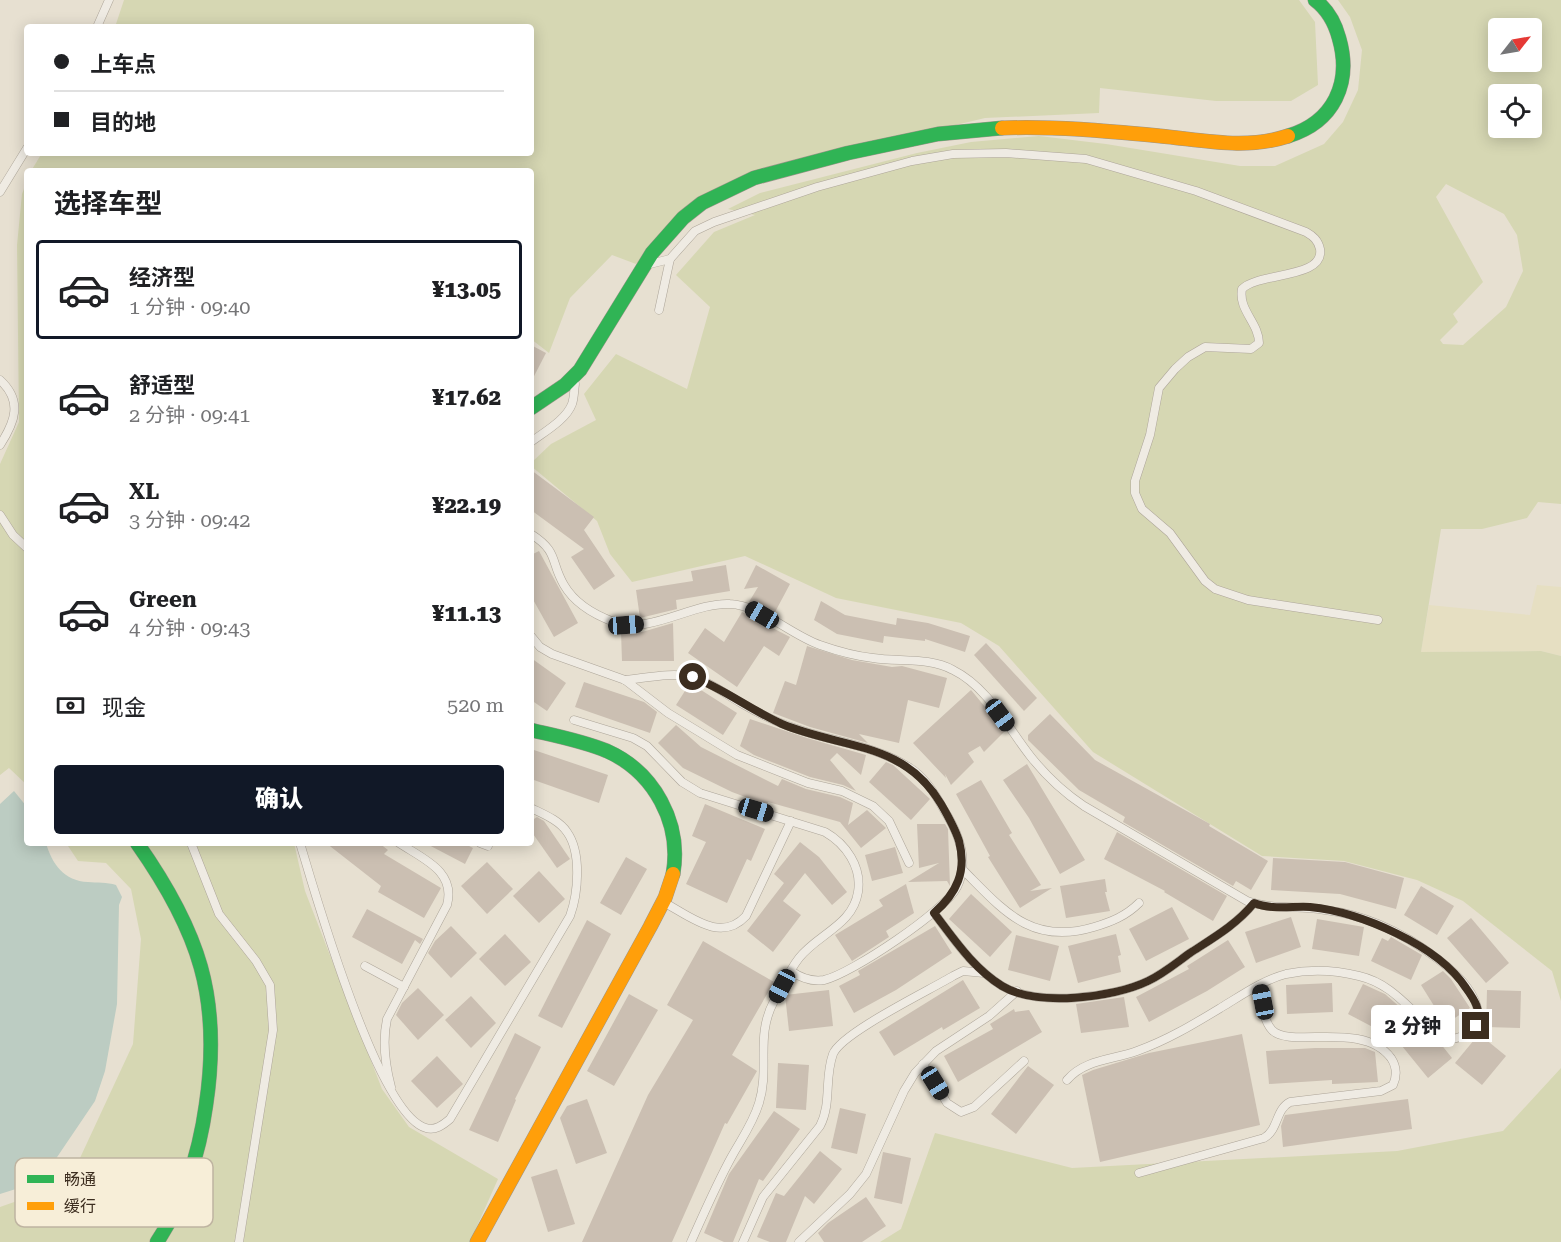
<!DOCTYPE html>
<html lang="zh">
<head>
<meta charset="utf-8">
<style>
  :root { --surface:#fff; --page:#f6f6f6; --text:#202124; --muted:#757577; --line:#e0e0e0; --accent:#111827 }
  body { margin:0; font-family:"Roboto Serif","Noto Sans SC",serif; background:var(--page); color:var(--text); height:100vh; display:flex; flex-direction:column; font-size:22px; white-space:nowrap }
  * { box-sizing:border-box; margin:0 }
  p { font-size:20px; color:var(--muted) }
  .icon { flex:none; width:33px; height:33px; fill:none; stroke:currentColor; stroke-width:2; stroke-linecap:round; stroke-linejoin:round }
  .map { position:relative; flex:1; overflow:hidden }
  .sheet { position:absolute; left:24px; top:168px; width:510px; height:678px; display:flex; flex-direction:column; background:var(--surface); border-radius:6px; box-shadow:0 3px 15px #0003 }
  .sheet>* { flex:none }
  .banner { position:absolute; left:24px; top:24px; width:510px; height:132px; border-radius:6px; box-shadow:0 3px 15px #0003; display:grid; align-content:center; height:132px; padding:0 30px; background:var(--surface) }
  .needle { width:39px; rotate:59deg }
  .fabs { position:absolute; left:1488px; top:18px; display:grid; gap:12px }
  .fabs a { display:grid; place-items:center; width:54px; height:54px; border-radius:6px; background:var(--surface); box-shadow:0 3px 15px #0003; font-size:30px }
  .end { position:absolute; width:27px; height:27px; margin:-14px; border:8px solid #3d2e20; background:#fff; box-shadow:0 0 0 3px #fff }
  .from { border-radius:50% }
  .bubble { position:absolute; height:42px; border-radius:6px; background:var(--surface); box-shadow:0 3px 15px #0003; font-size:20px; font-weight:800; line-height:42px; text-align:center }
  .car { position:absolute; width:18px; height:36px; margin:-18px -9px; border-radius:8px; box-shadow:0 0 4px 2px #0007; background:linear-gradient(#222 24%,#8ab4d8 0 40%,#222 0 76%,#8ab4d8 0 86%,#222 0) }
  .banner b { display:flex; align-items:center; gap:21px; height:57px; font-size:22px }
  .banner b+b { border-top:2px solid var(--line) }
  .banner i { width:15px; height:15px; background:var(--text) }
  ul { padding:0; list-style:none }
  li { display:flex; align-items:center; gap:18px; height:99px; margin:0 12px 9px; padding:0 18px; border:3px solid transparent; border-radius:6px }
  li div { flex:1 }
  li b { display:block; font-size:22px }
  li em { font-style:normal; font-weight:800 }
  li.selected { border-color:var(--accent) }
  li>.icon { width:54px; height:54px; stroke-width:1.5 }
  h2 { padding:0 30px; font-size:27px; line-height:72px }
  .pay { display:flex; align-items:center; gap:15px; height:66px; padding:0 30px; font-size:22px }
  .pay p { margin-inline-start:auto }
  .button { display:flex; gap:12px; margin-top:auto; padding:12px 30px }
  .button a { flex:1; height:69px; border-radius:6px; background:var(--accent); color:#fff; font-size:24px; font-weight:800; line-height:69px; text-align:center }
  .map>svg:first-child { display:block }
  .farmland { fill:#e6dfc2 }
  .green { fill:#d6d7b3; fill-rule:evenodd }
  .water { fill:#bcccc2 }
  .building { fill:#cbbfb2 }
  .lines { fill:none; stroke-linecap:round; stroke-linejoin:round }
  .lane-casing { stroke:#ada599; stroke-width:9 }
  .fast-casing { stroke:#9c958a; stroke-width:15 }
  .slow-casing { stroke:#9c958a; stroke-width:15 }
  .lane { stroke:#efebe3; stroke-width:8 }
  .fast { stroke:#30b455; stroke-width:14 }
  .slow { stroke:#ff9f0a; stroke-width:14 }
  .route { stroke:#3d2e20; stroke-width:8 }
  .key { fill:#f7eed8; stroke:#bfb4a1; stroke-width:1.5 }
  .key-label { font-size:16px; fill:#3d2e20 }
</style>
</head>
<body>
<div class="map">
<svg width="1561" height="1242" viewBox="0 0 1561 1242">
  <rect width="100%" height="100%" fill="#e7e0d1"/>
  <polygon class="farmland" points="1537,585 1561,587 1561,656 1541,651 1421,652 1429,605 1530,615"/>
  <g class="green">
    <polygon points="124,0 1299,0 1315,22 1318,85 1291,101 1216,101 1100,88 1099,113 985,118 743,176 636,264 612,255 570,298 549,353 531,339 531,171 31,171 42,153 531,153 531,27 115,27"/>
    <path d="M1338,0H1561V504L1538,502L1527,518L1482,529H1441L1421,652L1541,651L1561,656V1001L1552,971L1463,901L1417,880L1344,861L1262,856L1093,752L999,646L961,623L836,598L745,556L632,582L610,554L597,521L531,466V463L551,444L596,420L584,394L616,354L687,389L710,307L676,275L714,232L755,215L728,209L760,193L917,153L971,142L1039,136L1106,144L1240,166H1275L1324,144L1343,122L1358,90L1362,50L1350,17ZM1498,28H1532V62H1498ZM1498,94H1532V128H1498ZM1446,184L1504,214L1517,235L1523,271L1506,307L1463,345L1443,344L1440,340L1458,322L1453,314L1483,282L1436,197Z"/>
    <polygon points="27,181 27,785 9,768 0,775 0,464 19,422 17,245 22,194"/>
    <polygon points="66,843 294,843 305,891 382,1089 409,1127 498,1179 470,1242 0,1242 0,1207 17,1201 80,1158 133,1044 141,939 131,889 106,863 78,861"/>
    <polygon points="1561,1068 1561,1242 880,1242 901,1229 935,1133 1072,1168 1397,1151 1503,1131"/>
  </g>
  <path class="water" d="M14,791L27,807V843H46C52,864 64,881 88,882C97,883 107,882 116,885L122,897L119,905L117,1004L105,1071L95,1101L49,1169L19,1188L0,1194V804Z"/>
  <g class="building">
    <polygon points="531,345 546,353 531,382"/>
    <polygon points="531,470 594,517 584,530 615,576 594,590 571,557 584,549 531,510"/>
    <polygon points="539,551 578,623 554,637 531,596 531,555"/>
    <polygon points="726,565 730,591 676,600 677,609 640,618 636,590 693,581 691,571"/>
    <polygon points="756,565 790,584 774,614 749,602 758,587 744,589"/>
    <polygon points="821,601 845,615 896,625 897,618 928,623 970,636 965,652 925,639 925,641 884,636 883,643 837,634 814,620"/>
    <polygon points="742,612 790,637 779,656 764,646 737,687 688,653 705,628 724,642"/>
    <polygon points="673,623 674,661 622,661 621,632 642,632"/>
    <polygon points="986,643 1037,698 1024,711 974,655"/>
    <polygon points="807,646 852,660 892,667 902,666 947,678 939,708 908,700 899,743 859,734 868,743 810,727 773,713 785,681 796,685"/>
    <polygon points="531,658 566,683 547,711 531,700"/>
    <polygon points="584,682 644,702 657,712 650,733 575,707"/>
    <polygon points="690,683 737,713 723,735 676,705"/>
    <polygon points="971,690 1005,731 984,752 980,746 968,753 974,762 951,785 945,774 946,778 913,743"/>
    <polygon points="1050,714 1095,760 1210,824 1209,826 1268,861 1251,890 1236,881 1233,886 1123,822 1125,817 1079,790 1028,740 1028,735"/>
    <polygon points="750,719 807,738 866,755 861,775 837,753 830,760 856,791 843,785 810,777 754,755 740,746"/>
    <polygon points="676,725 701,747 778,786 782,779 806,789 840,797 853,803 848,825 867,810 886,828 861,848 840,822 768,802 767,805 732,792 683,768 658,743"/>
    <polygon points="531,749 608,775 599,803 531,779"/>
    <polygon points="886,762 893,765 930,799 911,820 869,782"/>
    <polygon points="1027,764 1085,860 1060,874 1029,818 1003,780"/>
    <polygon points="981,780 1012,833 1009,835 1041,885 1030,891 1052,888 1020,908 988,857 990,856 956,794"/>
    <polygon points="705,804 765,829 751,861 747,859 727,903 686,884 706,842 692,836"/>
    <polygon points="537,817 544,821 570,859 557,868 531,831 531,821"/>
    <polygon points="917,824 945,824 948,829 950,886 947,881 908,882 939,863 919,868"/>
    <polygon points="1117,832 1227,896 1213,921 1164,892 1165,891 1104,859"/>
    <polygon points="800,842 819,857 847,892 832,905 805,873 783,901 801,915 773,952 747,931 784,883 774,874"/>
    <polygon points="326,843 379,843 388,850 384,854 441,888 424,918 378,892 381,886"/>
    <polygon points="425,843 463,843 473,848 465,864"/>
    <polygon points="895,847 903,873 872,881 865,855"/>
    <polygon points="626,857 647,869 621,915 600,903"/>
    <polygon points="1273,858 1345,862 1404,878 1396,909 1340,894 1271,890"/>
    <polygon points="487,862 513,889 487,914 461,886"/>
    <polygon points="539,871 565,899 539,923 513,896"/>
    <polygon points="1105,879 1107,892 1105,892 1110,911 1066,918 1060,886"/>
    <polygon points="906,884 914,913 886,931 889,937 852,961 835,935 883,906 879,900"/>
    <polygon points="1421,886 1454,906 1437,935 1404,915"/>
    <polygon points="971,894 1012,932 990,957 949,919"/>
    <polygon points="1172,907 1189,939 1146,961 1129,929"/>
    <polygon points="367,909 423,939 420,944 415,940 402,964 352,937"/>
    <polygon points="1291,917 1301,947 1256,963 1245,932"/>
    <polygon points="1471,918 1509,963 1486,983 1447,938"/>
    <polygon points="1317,919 1364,927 1359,956 1312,949"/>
    <polygon points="587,920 611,934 562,1028 538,1016"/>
    <polygon points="451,926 477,953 451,978 428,953 435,941"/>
    <polygon points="935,926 952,953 896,990 854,1013 839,986 860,975 858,971"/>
    <polygon points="505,934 531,962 505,986 479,959"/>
    <polygon points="1116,934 1121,955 1118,956 1121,972 1078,983 1068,946"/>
    <polygon points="1016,935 1059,946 1050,981 1008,970"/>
    <polygon points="1391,937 1422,955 1411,980 1371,961 1382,938 1388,941"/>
    <polygon points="1228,940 1245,967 1207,991 1149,1022 1136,997 1189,969 1187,966"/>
    <polygon points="703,941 774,982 732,1055 757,1071 727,1124 725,1123 672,1242 582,1242 648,1095 693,1020 667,1005"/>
    <polygon points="1443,971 1451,979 1470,1008 1441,1027 1427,1016 1436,1009 1421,985"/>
    <polygon points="963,980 980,1008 943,1030 942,1027 894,1056 879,1032"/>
    <polygon points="1332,983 1333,1012 1287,1014 1286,985"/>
    <polygon points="1363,984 1385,994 1402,1009 1388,1035 1348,1014"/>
    <polygon points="418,988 444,1015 418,1040 396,1015 402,1003"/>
    <polygon points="829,990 833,1026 789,1031 785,995"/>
    <polygon points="1487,990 1521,991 1520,1028 1486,1027"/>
    <polygon points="629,994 658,1010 614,1086 587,1071"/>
    <polygon points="471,996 496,1023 471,1048 445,1020"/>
    <polygon points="1124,997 1129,1027 1081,1033 1076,1004"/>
    <polygon points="1014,1009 1015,1012 1029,1010 1042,1032 958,1082 944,1056 993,1029 990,1024"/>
    <polygon points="1418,1023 1436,1038 1452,1058 1428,1078 1402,1046 1408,1046 1397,1040"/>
    <polygon points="515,1033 541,1047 515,1099 516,1100 498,1142 469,1130"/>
    <polygon points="1242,1034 1260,1125 1100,1162 1082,1075 1093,1070 1149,1053"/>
    <polygon points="1479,1034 1506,1056 1482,1085 1455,1063"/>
    <polygon points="1315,1048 1365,1048 1375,1052 1378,1082 1332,1084 1332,1080 1269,1084 1266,1051"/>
    <polygon points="437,1056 463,1084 437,1108 411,1081"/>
    <polygon points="778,1063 809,1065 806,1110 776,1108"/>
    <polygon points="1028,1066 1054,1085 1016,1134 991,1114"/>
    <polygon points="587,1099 607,1153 576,1164 560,1118 567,1106"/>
    <polygon points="1408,1099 1412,1129 1283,1147 1281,1126 1285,1115"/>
    <polygon points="840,1108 866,1114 857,1154 831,1148"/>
    <polygon points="774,1111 800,1129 763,1181 759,1179 733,1242 724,1242 704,1233 729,1174"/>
    <polygon points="820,1151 842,1169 814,1204 805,1196 786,1242 770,1242 757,1237 776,1193 784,1196"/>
    <polygon points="883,1152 911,1158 902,1204 874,1198"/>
    <polygon points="557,1169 575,1224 548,1232 531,1177"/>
    <polygon points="866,1197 886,1226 862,1242 824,1242 818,1233 828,1223"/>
  </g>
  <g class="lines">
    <defs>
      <g id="lane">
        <polyline points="97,27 109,0"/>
        <polyline points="0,192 27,148"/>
        <path d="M650,264L670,259L695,231L714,222L817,187L912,161L953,154L1006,153L1086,159L1196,191L1306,232C1313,236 1318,240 1320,249C1325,279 1258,272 1242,289C1238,310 1259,323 1259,343L1251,349L1205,347L1188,357L1175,369L1159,388L1150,435L1135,481V493L1142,509L1170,533L1205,581L1215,589L1248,600L1378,620"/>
        <polyline points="659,310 670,259"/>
        <path d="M0,380C23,401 15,422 0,445"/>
        <path d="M531,442C544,432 566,420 572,404C574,399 574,391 575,384"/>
        <polyline points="0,515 13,535 27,548"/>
        <path d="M531,534C559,552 550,561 564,585C575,604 595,615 614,622C649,635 694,602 730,604C760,605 791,635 820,645C837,651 855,656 873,658C899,662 930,657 953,670C988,687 1008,728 1031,757C1047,777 1063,792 1084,806L1247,901C1272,910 1299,905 1325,910C1343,912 1361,917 1378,924C1409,937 1475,976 1478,1013C1480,1029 1465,1037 1452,1039C1417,1026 1402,986 1359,976C1335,970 1310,969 1286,974C1263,980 1242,995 1222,1007C1194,1024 1168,1040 1137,1051C1113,1060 1085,1059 1067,1080"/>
        <polyline points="531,636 540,647 552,654 625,680 668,713 737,755 808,783 842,791 873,806 889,821 909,863"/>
        <path d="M625,680C646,678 672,672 693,677C711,682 725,694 741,703C758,713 776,722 794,728C832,742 875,745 910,768C925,777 936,795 944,810C958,832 970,861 957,887C945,911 851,974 824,980C811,982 801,978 791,971"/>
        <path d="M574,720L633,738L647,746L682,782L700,793L825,832C846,844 862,867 858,892C853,925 818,934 799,958C789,971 782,987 774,1001C755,1036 770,1068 759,1103C753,1123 742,1138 732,1156C717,1183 704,1213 691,1242"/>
        <polyline points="191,843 219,914 256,961 270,985 273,1030 239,1242"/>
        <path d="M300,843C315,893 378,1115 426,1128C435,1131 443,1125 450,1119L570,916C578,894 582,853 567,832C559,820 543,814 531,808"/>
        <polyline points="480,843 488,846"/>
        <path d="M963,870C1003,910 1031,946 1094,927C1111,922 1126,916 1139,903"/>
        <path d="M665,903C691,917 721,943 746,916L791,821"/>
        <path d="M934,913C954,939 973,968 1002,986C1037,1007 1113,998 1148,981C1163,974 1176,963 1190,953C1213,938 1236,925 1254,903"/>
        <polyline points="365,966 404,987"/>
        <polyline points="923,1064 947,1103 961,1112 974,1107 1024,1061"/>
        <path d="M391,1087C385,1064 382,1042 387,1019L447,905C456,871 423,859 399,843"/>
        <path d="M1139,1173L1264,1138C1279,1129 1275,1110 1290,1102L1381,1091L1393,1085C1397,1076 1397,1067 1391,1058C1363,1020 1290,1049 1272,1030C1262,1019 1262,999 1260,985"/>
        <path d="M743,1242L763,1197L820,1126C832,1103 824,1078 833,1054C841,1033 930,990 953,976L963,971L984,973"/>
        <polyline points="799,1242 850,1194 866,1174 904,1091 915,1073 936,1051 989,1016 1017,991"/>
      </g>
      <g id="fast">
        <path d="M1288,136C1334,122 1352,83 1339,38C1335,23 1327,9 1315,0"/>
        <polyline points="531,408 565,385 580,370 652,253 683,218 702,203 754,178 848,153 938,134 1002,128"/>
        <path d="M531,730C557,736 583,741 607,751C654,772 682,823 673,874"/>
        <path d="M137,843C199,931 222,998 206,1105C199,1155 185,1200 157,1242"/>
      </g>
      <g id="slow">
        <path d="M1002,128C1055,126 1107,131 1160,136C1203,140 1245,150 1288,136"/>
        <polyline points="477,1242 650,927 665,898 673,874"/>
      </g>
    </defs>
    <use href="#lane" class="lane-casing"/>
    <use href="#fast" class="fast-casing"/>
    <use href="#slow" class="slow-casing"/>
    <use href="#lane" class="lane"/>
    <use href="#fast" class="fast"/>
    <use href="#slow" class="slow"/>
  </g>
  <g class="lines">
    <path class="route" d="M693,677C724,689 751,710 782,724C842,749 904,741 941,804C948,816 955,828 959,841C967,871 957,893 934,913C954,939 973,968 1002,986C1037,1007 1113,998 1148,981C1163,974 1176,963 1190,953C1213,938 1236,925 1254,903C1271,910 1292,906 1310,907C1360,912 1438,945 1466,988C1474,999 1483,1012 1476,1026"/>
  </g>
  <rect x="15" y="1158" width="198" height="69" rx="9" class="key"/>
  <rect x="27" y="1175" width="27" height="8" fill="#30b455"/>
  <rect x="27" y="1202" width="27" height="8" fill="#ff9f0a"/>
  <g class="key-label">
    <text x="64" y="1185">畅通</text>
    <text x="64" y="1212">缓行</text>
  </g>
</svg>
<div class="fabs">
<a><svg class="needle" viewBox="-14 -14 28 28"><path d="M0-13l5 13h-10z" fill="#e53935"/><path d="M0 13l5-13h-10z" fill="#757577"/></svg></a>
<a><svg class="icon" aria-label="locate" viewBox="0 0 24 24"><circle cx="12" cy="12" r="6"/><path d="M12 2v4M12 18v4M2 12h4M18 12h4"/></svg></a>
</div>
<i class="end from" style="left:693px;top:677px"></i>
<i class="end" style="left:1476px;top:1026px"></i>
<div class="bubble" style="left:1371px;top:1005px;width:84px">2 分钟</div>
<i class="car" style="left:762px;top:615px;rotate:300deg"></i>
<i class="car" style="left:626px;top:625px;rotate:86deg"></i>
<i class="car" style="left:1000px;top:715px;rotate:143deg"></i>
<i class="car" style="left:756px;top:810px;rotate:107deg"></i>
<i class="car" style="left:782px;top:986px;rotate:208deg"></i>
<i class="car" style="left:1263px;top:1002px;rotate:349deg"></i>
<i class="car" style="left:935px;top:1083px;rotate:148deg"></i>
<div class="banner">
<b><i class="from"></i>上车点</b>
<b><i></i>目的地</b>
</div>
<section class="sheet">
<h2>选择车型</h2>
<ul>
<li class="selected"><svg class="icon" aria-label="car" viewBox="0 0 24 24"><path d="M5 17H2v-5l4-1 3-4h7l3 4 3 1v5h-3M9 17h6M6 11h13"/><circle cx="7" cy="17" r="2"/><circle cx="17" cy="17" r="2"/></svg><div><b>经济型</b><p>1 分钟 · 09:40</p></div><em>¥13.05</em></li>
<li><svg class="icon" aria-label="car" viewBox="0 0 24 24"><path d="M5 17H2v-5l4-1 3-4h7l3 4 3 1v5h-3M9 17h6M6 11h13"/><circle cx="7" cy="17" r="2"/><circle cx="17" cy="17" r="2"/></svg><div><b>舒适型</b><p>2 分钟 · 09:41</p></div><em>¥17.62</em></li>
<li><svg class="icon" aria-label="car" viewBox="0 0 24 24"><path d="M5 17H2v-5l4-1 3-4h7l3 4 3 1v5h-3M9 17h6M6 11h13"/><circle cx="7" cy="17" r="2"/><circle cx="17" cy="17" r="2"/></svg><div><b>XL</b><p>3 分钟 · 09:42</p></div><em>¥22.19</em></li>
<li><svg class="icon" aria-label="car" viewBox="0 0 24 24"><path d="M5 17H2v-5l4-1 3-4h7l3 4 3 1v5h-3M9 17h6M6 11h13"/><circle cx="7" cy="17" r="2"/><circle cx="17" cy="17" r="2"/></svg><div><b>Green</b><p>4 分钟 · 09:43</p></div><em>¥11.13</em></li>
</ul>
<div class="pay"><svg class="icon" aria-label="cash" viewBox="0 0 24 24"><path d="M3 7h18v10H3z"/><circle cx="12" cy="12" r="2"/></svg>现金<p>520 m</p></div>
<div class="button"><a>确认</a></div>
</section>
</div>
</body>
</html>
